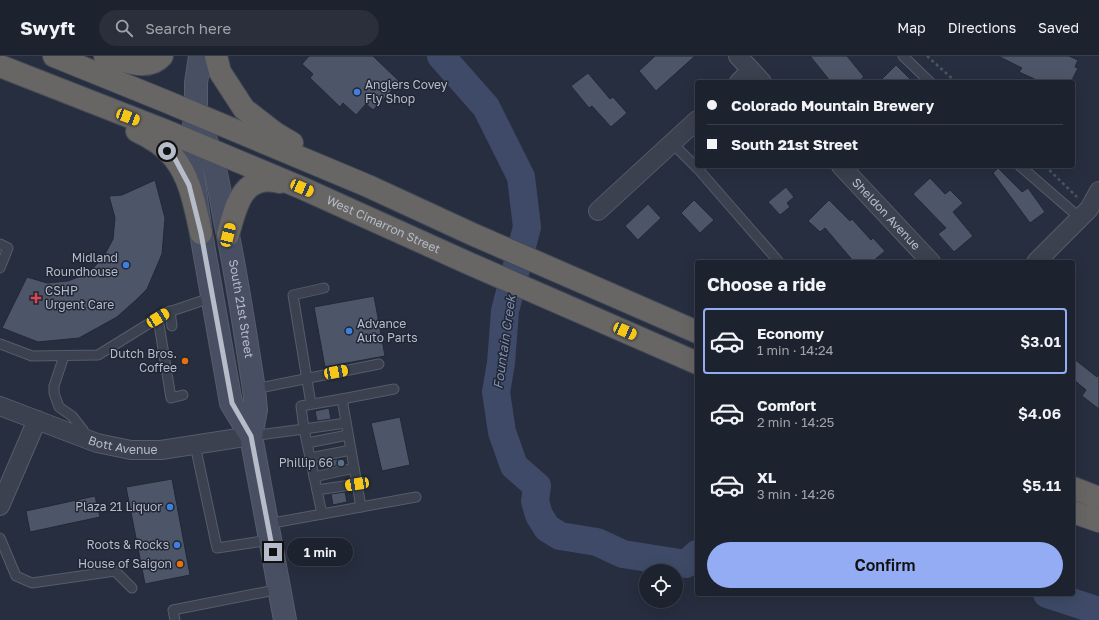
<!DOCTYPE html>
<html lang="en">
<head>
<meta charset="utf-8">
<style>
  :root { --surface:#1d222f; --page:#2a2f3b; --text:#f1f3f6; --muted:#a0a4aa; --line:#3b3f4b; --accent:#93acf3 }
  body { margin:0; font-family:"Golos Text",sans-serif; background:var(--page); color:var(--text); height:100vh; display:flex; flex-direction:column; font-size:15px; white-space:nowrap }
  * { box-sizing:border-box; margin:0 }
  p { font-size:13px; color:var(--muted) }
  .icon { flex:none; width:22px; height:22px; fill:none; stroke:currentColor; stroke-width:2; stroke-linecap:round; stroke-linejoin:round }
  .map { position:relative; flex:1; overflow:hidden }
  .panel { position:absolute; left:695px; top:204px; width:380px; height:336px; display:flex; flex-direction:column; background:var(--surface); border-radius:4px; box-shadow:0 4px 16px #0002,0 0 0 1px var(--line) }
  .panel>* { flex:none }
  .top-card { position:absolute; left:695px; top:24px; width:380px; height:88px; border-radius:4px; box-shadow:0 4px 16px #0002,0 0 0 1px var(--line); display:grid; align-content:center; height:88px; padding:0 12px; background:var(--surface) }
  .fabs { position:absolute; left:639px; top:508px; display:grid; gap:8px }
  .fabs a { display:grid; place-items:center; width:44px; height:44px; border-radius:50%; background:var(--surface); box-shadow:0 4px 16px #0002,0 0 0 1px var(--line); font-size:20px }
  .end { position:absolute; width:18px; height:18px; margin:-9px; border:5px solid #b7bcca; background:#111; box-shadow:0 0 0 2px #111 }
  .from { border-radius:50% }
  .bubble { position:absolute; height:28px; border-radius:14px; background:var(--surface); box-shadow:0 4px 16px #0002,0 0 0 1px var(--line); font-size:13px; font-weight:600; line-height:28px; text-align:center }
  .car { position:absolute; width:12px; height:24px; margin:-12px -6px; border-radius:5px; box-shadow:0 0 3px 1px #0007; background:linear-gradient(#f5c518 24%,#345 0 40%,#f5c518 0 76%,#345 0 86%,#f5c518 0) }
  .top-card b { display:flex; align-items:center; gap:14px; height:38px; font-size:15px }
  .top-card b+b { border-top:1px solid var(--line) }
  .top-card i { width:10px; height:10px; background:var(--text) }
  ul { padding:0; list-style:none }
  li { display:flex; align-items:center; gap:12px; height:66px; margin:0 8px 6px; padding:0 4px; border:2px solid transparent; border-radius:4px }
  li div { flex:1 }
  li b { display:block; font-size:15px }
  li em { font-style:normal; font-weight:600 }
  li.on { border-color:var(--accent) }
  li>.icon { width:36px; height:36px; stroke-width:1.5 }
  h2 { padding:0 12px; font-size:18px; line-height:48px }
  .button { display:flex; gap:8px; margin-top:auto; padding:8px 12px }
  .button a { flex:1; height:46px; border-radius:24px; background:var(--accent); color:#111; font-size:16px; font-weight:600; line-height:46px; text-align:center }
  header { display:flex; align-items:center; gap:24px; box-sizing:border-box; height:56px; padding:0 20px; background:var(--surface); border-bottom:1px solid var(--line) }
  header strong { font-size:19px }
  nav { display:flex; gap:22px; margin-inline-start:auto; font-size:14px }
  .search { width:280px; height:36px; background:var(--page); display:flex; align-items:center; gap:10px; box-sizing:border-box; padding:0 14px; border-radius:22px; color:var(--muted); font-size:15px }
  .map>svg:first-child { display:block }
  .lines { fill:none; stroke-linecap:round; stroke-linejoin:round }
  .river { stroke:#3e4a67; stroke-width:28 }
  .building { fill:#4d5568; stroke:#222836 }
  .service-casing { stroke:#565c6a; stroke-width:11 }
  .minor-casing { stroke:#565c6a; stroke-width:20 }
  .secondary-casing { stroke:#565c6a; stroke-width:24 }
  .trunk-casing { stroke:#434957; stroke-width:24 }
  .path { stroke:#47585d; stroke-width:2.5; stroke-dasharray:3 3; stroke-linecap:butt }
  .service { stroke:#3b414f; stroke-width:9 }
  .minor { stroke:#3b414f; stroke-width:18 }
  .secondary { stroke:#494f62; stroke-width:22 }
  .trunk { stroke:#676664; stroke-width:22 }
  .route { stroke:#b7bcca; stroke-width:5 }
  .shop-dot { fill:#3f7fe0; stroke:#202634; stroke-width:1.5 }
  .health-dot { fill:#e0444e; stroke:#202634; stroke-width:1.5 }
  .food-dot { fill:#e8710a; stroke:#202634; stroke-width:1.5 }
  .service-dot { fill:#5c6f8a; stroke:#202634; stroke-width:1.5 }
  .labels { text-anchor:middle; stroke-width:3; stroke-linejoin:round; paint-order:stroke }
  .poi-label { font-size:12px; fill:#b7bcca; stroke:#202634; text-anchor:end }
  .street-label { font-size:12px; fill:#b7bcca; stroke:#202634 }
  .water-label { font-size:13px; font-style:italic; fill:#818eb0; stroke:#202634 }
</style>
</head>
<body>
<header>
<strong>Swyft</strong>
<div class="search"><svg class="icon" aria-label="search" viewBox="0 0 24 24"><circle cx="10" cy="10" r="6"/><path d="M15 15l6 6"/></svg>Search here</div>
<nav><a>Map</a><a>Directions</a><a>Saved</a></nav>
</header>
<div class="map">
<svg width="1099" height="564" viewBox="0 0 1099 564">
  <rect width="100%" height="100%" fill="#272e3f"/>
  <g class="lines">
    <g class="river">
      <polyline points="441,0 486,51 521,121 527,171 505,255 501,307 496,336 502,376 514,410 537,430 535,445 539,459 547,472 560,480 597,486 623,498 686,508 697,498"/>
      <polyline points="1047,538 1099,555"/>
    </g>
  </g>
  <g class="building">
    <polygon points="309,0 373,0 400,26 373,54 366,48 356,59 343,47 340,51 310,22 313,18 302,8"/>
    <polygon points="655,0 695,0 656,35 639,15"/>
    <polygon points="810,0 847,0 864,21 857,26 831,26"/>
    <polygon points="998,0 1069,0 1078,4 1075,11 1078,12 1071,26 1041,26 1019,16 1022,12"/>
    <polygon points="896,9 913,26 879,26"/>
    <polygon points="588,17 610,43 613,41 627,57 611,71 592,50 589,52 571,30"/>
    <polygon points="998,112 1022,136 1028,132 1045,156 1030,167 993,117"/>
    <polygon points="930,122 945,138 950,134 963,147 953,156 973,180 954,196 938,178 946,172 913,138"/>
    <polygon points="155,124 165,162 162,198 147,233 136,244 117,261 79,282 38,286 2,272 27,221 47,227 68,225 88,217 103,202 113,183 115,162 109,140 122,139"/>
    <polygon points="786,131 794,141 787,147 790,151 780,159 768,146"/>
    <polygon points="694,144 714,164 700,177 681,157"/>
    <polygon points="829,144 850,165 852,163 871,184 873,182 885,195 872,206 854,206 825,172 820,176 808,165"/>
    <polygon points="648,148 661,162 638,184 625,170"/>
    <polygon points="374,240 385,300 325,311 314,251"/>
    <polygon points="1073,302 1097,321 1099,319 1099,353 1082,340 1086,334 1073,323"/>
    <polygon points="329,352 331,363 317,365 315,355"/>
    <polygon points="400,361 410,409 382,415 371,367"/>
    <polygon points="338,403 340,409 326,412 325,405"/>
    <polygon points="172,423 190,519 145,528 126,431"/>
    <polygon points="345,436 347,446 333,449 331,438"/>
    <polygon points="95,440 100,461 30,476 26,455"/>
  </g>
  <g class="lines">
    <defs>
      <g id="service">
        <polyline points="903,0 930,26"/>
        <polyline points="672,87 698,113 779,206"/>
        <polyline points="1020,110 1080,162"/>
        <polyline points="0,188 8,192 0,212"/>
        <polyline points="170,255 172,270"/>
        <polyline points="158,262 171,342 183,339"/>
        <polyline points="0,288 32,300 98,299 166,257 213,241"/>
        <polyline points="64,300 54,330 54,337 59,351 72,360 83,374 86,381"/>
        <polyline points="254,333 379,308"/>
        <polyline points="342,343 394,333"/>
        <polyline points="311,348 293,239 324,232"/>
        <polyline points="251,380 304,373 301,350 342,343 361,451"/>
        <polyline points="307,387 348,379"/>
        <polyline points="195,389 217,492 270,484"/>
        <polyline points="310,402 351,394"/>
        <polyline points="314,421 354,412"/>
        <polyline points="317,434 357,428"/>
        <polyline points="322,458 304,373 346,367"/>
        <polyline points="267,468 416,441"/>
        <polyline points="0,482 16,520 32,527 115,515 132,532"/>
        <polyline points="175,564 173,554 280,533"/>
      </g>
      <g id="minor">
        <polyline points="738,0 762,26"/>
        <polyline points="739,26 751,14"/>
        <path id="s1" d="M841,110L931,206"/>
        <polyline points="598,155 697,64"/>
        <polyline points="1036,206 1089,153 1099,135"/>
        <path id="s2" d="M0,350L97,387L131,394H161L251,380"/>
        <polyline points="0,450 37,364"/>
      </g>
      <g id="secondary">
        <polyline points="200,0 196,27 196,58 191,86 192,113 201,177 231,347 251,380 285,564"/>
        <path id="s3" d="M204,79C215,106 220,136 225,165C237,220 245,277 254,333L256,354L251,380"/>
      </g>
      <g id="trunk">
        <polyline points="54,0 165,45 368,130 472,178 697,276"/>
        <path d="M105,0C123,3 147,17 162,0"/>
        <polyline points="216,0 220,16 244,53 275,77 292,87"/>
        <path id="s4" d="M0,10L166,75L302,132L468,207L697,307"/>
        <path d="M137,75C150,81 165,90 174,102C191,123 195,152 201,177"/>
        <path d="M228,179C236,150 242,117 280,126"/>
        <polyline points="1073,432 1099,442"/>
        <polyline points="1073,456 1099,465"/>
      </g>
    </defs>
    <use href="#service" class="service-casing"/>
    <use href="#minor" class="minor-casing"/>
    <use href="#secondary" class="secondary-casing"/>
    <use href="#trunk" class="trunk-casing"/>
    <g class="path">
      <polyline points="927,0 956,26"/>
      <polyline points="1045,110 1077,141"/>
    </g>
    <use href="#service" class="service"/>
    <use href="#minor" class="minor"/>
    <use href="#secondary" class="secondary"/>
    <use href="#trunk" class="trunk"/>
  </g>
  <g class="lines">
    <polyline class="route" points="167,95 174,101 189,129 201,177 232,347 251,380 273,496"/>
  </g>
  <g class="shop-dot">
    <circle cx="357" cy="36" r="4"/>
    <circle cx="126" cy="209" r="4"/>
    <circle cx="349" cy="275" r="4"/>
    <circle cx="170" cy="451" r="4"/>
    <circle cx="177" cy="489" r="4"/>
  </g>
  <path class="health-dot" d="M34 236h4v4h4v4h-4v4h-4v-4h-4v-4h4z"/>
  <g class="food-dot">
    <circle cx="185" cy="305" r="4"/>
    <circle cx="180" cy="508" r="4"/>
  </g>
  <circle class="service-dot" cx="341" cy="407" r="4"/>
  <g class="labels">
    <g class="poi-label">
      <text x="365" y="33" text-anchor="start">Anglers Covey<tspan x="365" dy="14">Fly Shop</tspan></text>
      <text x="118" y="206">Midland<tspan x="118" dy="14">Roundhouse</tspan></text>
      <text x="45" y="239" text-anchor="start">CSHP<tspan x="45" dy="14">Urgent Care</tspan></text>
      <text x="357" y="272" text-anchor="start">Advance<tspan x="357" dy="14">Auto Parts</tspan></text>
      <text x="177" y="302">Dutch Bros.<tspan x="177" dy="14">Coffee</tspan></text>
      <text x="333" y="411">Phillip 66</text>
      <text x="162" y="455">Plaza 21 Liquor</text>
      <text x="169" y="493">Roots &amp; Rocks</text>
      <text x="172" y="512">House of Saigon</text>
    </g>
    <g class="street-label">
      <text dy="4" stroke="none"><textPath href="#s1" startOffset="66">Sheldon Avenue</textPath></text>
      <text dy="4" stroke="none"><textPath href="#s4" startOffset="415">West Cimarron Street</textPath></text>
      <text dy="4" stroke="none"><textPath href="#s3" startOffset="178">South 21st Street</textPath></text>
      <text dy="4" stroke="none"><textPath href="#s2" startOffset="130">Bott Avenue</textPath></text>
    </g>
    <g class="water-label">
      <text transform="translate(504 286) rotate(-82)" y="5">Fountain Creek</text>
    </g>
  </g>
</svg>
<div class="fabs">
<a><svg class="icon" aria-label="locate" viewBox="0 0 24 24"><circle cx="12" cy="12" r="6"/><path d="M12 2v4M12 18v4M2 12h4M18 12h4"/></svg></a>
</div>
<i class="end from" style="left:167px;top:95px"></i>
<i class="end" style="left:273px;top:496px"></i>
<div class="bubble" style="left:287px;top:482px;width:66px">1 min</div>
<i class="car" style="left:128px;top:61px;rotate:111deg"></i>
<i class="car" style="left:302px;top:132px;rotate:114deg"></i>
<i class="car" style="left:228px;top:179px;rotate:14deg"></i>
<i class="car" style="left:158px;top:262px;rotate:58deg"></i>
<i class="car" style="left:625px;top:275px;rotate:114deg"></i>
<i class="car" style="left:336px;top:316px;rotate:79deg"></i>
<i class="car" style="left:357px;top:428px;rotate:261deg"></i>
<div class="top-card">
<b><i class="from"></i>Colorado Mountain Brewery</b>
<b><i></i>South 21st Street</b>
</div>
<section class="panel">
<h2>Choose a ride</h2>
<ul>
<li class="on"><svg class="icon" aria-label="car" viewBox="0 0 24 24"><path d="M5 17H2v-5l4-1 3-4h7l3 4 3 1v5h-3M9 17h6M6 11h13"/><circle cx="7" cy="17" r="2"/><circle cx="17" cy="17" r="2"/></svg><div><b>Economy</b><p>1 min · 14:24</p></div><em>$3.01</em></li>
<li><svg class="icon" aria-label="car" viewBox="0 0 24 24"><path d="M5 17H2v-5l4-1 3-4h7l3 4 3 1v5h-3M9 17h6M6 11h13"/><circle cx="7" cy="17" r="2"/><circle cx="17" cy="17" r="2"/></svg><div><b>Comfort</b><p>2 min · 14:25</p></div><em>$4.06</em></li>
<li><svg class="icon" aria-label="car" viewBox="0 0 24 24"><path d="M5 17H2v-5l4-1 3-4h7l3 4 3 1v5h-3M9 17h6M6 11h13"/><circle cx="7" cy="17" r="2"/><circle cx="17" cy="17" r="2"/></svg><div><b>XL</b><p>3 min · 14:26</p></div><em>$5.11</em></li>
</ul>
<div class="button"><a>Confirm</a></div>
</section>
</div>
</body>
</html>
